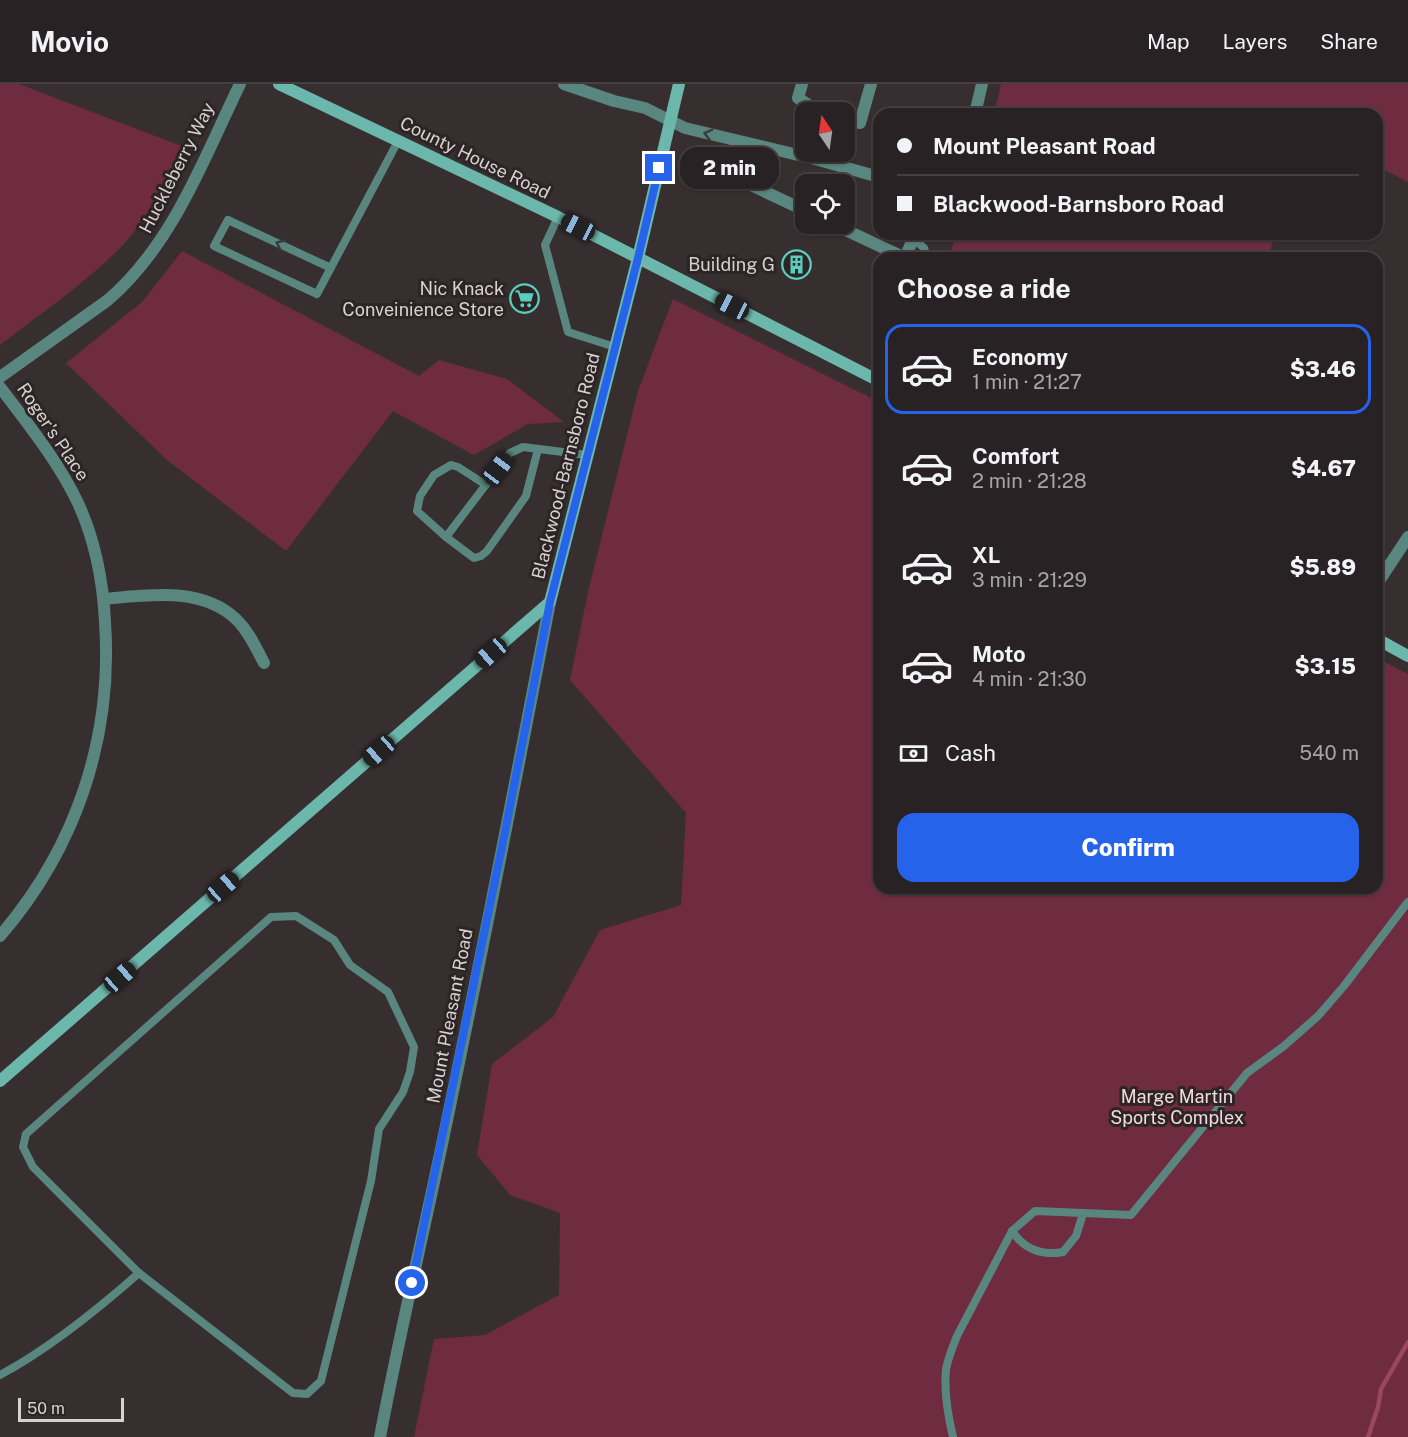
<!DOCTYPE html>
<html lang="en">
<head>
<meta charset="utf-8">
<style>
  :root { --surface:#292224; --page:#352f31; --text:#f1f3f6; --muted:#a5a4a6; --line:#453f41; --accent:#2563eb }
  body { margin:0; font-family:"Public Sans",sans-serif; background:var(--page); color:var(--text); height:100vh; display:flex; flex-direction:column; font-size:22px; white-space:nowrap }
  * { box-sizing:border-box; margin:0 }
  p { font-size:20px; color:var(--muted) }
  .icon { flex:none; width:33px; height:33px; fill:none; stroke:currentColor; stroke-width:2; stroke-linecap:round; stroke-linejoin:round }
  .map { position:relative; flex:1; overflow:hidden }
  .details { position:absolute; left:873px; top:168px; width:510px; height:642px; display:flex; flex-direction:column; background:var(--surface); border-radius:18px; box-shadow:0 2px 4px #0004,0 0 0 2px var(--line) }
  .details>* { flex:none }
  .top-card { position:absolute; left:873px; top:24px; width:510px; height:132px; border-radius:18px; box-shadow:0 2px 4px #0004,0 0 0 2px var(--line); display:grid; align-content:center; height:132px; padding:0 24px; background:var(--surface) }
  .needle { width:39px; rotate:347deg }
  .tools { position:absolute; left:795px; top:18px; display:grid; gap:12px }
  .tools a { display:grid; place-items:center; width:60px; height:60px; border-radius:12px; background:var(--surface); box-shadow:0 2px 4px #0004,0 0 0 2px var(--line); font-size:30px }
  .scale { position:absolute; left:18px; bottom:15px; width:106px; box-sizing:border-box; padding-left:6px; border:3px solid #d7d1d2; border-top:0; font-size:16px; line-height:21px; white-space:nowrap; color:#d7d1d2; -webkit-text-stroke:4px #2d2426; paint-order:stroke }
  .end { position:absolute; width:27px; height:27px; margin:-14px; border:8px solid #2563eb; background:#fff; box-shadow:0 0 0 3px #fff }
  .from { border-radius:50% }
  .bubble { position:absolute; height:42px; border-radius:18px; background:var(--surface); box-shadow:0 2px 4px #0004,0 0 0 2px var(--line); font-size:20px; font-weight:800; line-height:42px; text-align:center }
  .car { position:absolute; width:18px; height:36px; margin:-18px -9px; border-radius:8px; box-shadow:0 0 4px 2px #0007; background:linear-gradient(#222 24%,#8ab4d8 0 40%,#222 0 76%,#8ab4d8 0 86%,#222 0) }
  .top-card b { display:flex; align-items:center; gap:21px; height:57px; font-size:22px }
  .top-card b+b { border-top:2px solid var(--line) }
  .top-card i { width:15px; height:15px; background:var(--text) }
  ul { padding:0; list-style:none }
  li { display:flex; align-items:center; gap:18px; height:90px; margin:0 12px 9px; padding:0 12px; border:3px solid transparent; border-radius:18px }
  li div { flex:1 }
  li b { display:block; font-size:22px }
  li em { font-style:normal; font-weight:800 }
  li.current { border-color:var(--accent) }
  li>.icon { width:54px; height:54px; stroke-width:1.5 }
  h2 { padding:0 24px; font-size:27px; line-height:72px }
  .pay { display:flex; align-items:center; gap:15px; height:66px; padding:0 24px; font-size:22px }
  .pay p { margin-inline-start:auto }
  .action { display:flex; gap:12px; margin-top:auto; padding:12px 24px }
  .action a { flex:1; height:69px; border-radius:18px; background:var(--accent); color:#fff; font-size:24px; font-weight:800; line-height:69px; text-align:center }
  header { display:flex; align-items:center; gap:36px; box-sizing:border-box; height:84px; padding:0 30px; background:var(--surface); border-bottom:2px solid var(--line) }
  header strong { font-size:28px }
  nav { display:flex; gap:33px; margin-inline-start:auto; font-size:21px }
  .map>svg:first-child { display:block }
  .green { fill:#6f2c41 }
  .lines { fill:none; stroke-linecap:round; stroke-linejoin:round }
  .stream { stroke:#9a4861; stroke-width:4.5 }
  .service { stroke:#59867f; stroke-width:8 }
  .minor { stroke:#59867f; stroke-width:12 }
  .tertiary { stroke:#59867f; stroke-width:12 }
  .secondary { stroke:#6cb7ab; stroke-width:12 }
  .oneway { stroke:#383c3c }
  .route { stroke:#2563eb; stroke-width:8 }
  .labels { text-anchor:middle; stroke-width:6; stroke-linejoin:round; paint-order:stroke }
  .street-label { font-size:18px; fill:#d7d1d2; stroke:#2d2426 }
  .poi-label { font-size:18px; fill:#d7d1d2; stroke:#2d2426; text-anchor:end }
  .park-label { font-size:18px; fill:#f3d9df; stroke:#2d2426 }
</style>
</head>
<body>
<header>
<strong>Movio</strong>
<nav><a>Map</a><a>Layers</a><a>Share</a></nav>
</header>
<div class="map">
<svg width="1408" height="1353" viewBox="0 0 1408 1353">
  <rect width="100%" height="100%" fill="#372e30"/>
  <g class="green">
    <path d="M0,0H19L184,63C166,96 146,138 119,165C83,201 40,230 0,261Z"/>
    <polygon points="1001,0 1408,0 1408,98 1377,82 1377,30 994,30"/>
    <polygon points="957,150 1275,150 1268,174 948,174"/>
    <polygon points="182,167 419,292 439,276 507,295 564,338 528,340 474,371 393,327 286,467 167,376 66,279 142,218"/>
    <polygon points="673,215 879,318 879,804 1377,804 1377,574 1408,590 1408,1353 414,1353 434,1255 485,1251 559,1211 560,1129 510,1111 477,1071 492,980 553,933 600,846 681,821 686,729 570,596 588,508 638,307"/>
  </g>
  <g class="lines">
    <polyline class="stream" points="1368,1353 1378,1323 1381,1305 1408,1258"/>
    <g class="service">
      <polyline points="558,133 545,161 568,248 615,263"/>
      <polyline points="913,154 924,164 927,174"/>
      <polyline points="331,184 228,136 214,162 317,210 398,57"/>
      <polyline points="538,365 526,412 487,467 481,472 474,474 446,453 510,369 523,363 587,371"/>
      <polyline points="446,453 417,427 420,412 434,391 451,381 458,383 486,401"/>
      <polygon points="296,832 334,856 350,881 388,908 414,963 410,988 403,1008 379,1045 371,1097 321,1297 307,1310 293,1309 139,1189 33,1083 23,1063 26,1050 271,833"/>
      <path d="M1012,1147C1024,1165 1041,1172 1063,1168L1076,1152L1083,1130"/>
      <path d="M0,1291C49,1265 97,1226 139,1189"/>
      <path d="M953,1353C948,1332 944,1306 946,1285C948,1274 953,1262 957,1252L1012,1147L1035,1127L1131,1131L1247,989L1284,962L1318,932L1344,902L1408,818"/>
    </g>
    <g class="minor">
      <polyline points="564,0 614,17 645,24 685,44 815,75 879,93"/>
      <polyline points="802,0 798,14 819,28"/>
      <polyline points="975,30 982,0"/>
      <polyline points="844,36 860,39 871,0"/>
      <polyline points="748,60 738,95 806,127"/>
      <polyline points="833,140 905,174 915,150"/>
      <path d="M0,293L108,216C173,160 203,76 240,0"/>
      <path d="M0,303C28,340 58,377 78,419C95,456 103,498 105,538C113,654 76,764 0,852"/>
      <polyline points="1377,500 1408,453"/>
      <path d="M104,515C148,511 202,502 237,536C249,548 256,564 264,579"/>
    </g>
    <path class="tertiary" d="M380,1353C399,1252 423,1152 444,1051C481,874 516,696 550,518"/>
    <g class="secondary">
      <polyline points="279,0 558,133 879,297"/>
      <polyline points="1377,555 1408,572"/>
      <polyline points="0,997 550,518 638,174 679,0"/>
    </g>
  </g>
  <defs><path id="oneway-chevron" d="M-2-3.5L2.5 0L-2 3.5" fill="none" stroke-width="1.6" stroke-linecap="round" stroke-linejoin="round" transform="scale(1.5)"/></defs>
  <g class="oneway">
    <use href="#oneway-chevron" transform="translate(708 50) rotate(-165)"/>
    <use href="#oneway-chevron" transform="translate(280 160) rotate(-155)"/>
  </g>
  <g class="lines">
    <polyline class="route" points="412,1199 505,748 550,518 638,174 659,84"/>
  </g>
  <defs>
    <symbol id="building-ring" viewBox="-11 -11 22 22"><circle r="9.5" fill="#2d2426" stroke="#5acebd" stroke-width="1.5"/><path d="M-4-6H4V6H1V3H-1V6H-4ZM-2.5-4.3h1.7v1.8h-1.7ZM.8-4.3h1.7v1.8H.8ZM-2.5-1h1.7V.8h-1.7ZM.8-1h1.7V.8H.8Z" fill="#5acebd"/></symbol>
    <symbol id="supermarket-ring" viewBox="-11 -11 22 22"><circle r="9.5" fill="#2d2426" stroke="#5acebd" stroke-width="1.5"/><path d="M-6-5.5h2.5l.6 2H6L4.5 2H-2.5L-4.4-4H-6ZM-1.5 3.2a1.3 1.3 0 1 0 .1 0ZM3 3.2a1.3 1.3 0 1 0 .1 0Z" fill="#5acebd"/></symbol>
  </defs>
  <g fill-rule="evenodd">
    <use href="#building-ring" x="780" y="164" width="33" height="33"/>
    <use href="#supermarket-ring" x="508" y="198" width="33" height="33"/>
  </g>
  <g class="labels">
    <g class="street-label">
      <text transform="translate(475 74) rotate(26)" y="6">County House Road</text>
      <text transform="translate(177 84) rotate(-63)" y="6">Huckleberry Way</text>
      <text transform="translate(53 348) rotate(56)" y="6">Roger's Place</text>
      <text transform="translate(566 382) rotate(-76)" y="6">Blackwood-Barnsboro Road</text>
      <text transform="translate(450 932) rotate(-79)" y="6">Mount Pleasant Road</text>
    </g>
    <g class="poi-label">
      <text x="775" y="187">Building G</text>
      <text x="504" y="211">Nic Knack<tspan x="504" dy="21">Conveinience Store</tspan></text>
    </g>
    <g class="park-label">
      <text x="1177" y="1019">Marge Martin<tspan x="1177" dy="21">Sports Complex</tspan></text>
    </g>
  </g>
</svg>
<div class="tools">
<a><svg class="needle" viewBox="-14 -14 28 28"><path d="M0-13l5 13h-10z" fill="#e53935"/><path d="M0 13l5-13h-10z" fill="#a5a4a6"/></svg></a>
<a><svg class="icon" aria-label="locate" viewBox="0 0 24 24"><circle cx="12" cy="12" r="6"/><path d="M12 2v4M12 18v4M2 12h4M18 12h4"/></svg></a>
</div>
<div class="scale">50 m</div>
<i class="end from" style="left:412px;top:1199px"></i>
<i class="end" style="left:659px;top:84px"></i>
<div class="bubble" style="left:680px;top:63px;width:99px">2 min</div>
<i class="car" style="left:578px;top:143px;rotate:297deg"></i>
<i class="car" style="left:732px;top:222px;rotate:297deg"></i>
<i class="car" style="left:498px;top:385px;rotate:37deg"></i>
<i class="car" style="left:491px;top:569px;rotate:229deg"></i>
<i class="car" style="left:379px;top:667px;rotate:229deg"></i>
<i class="car" style="left:223px;top:803px;rotate:49deg"></i>
<i class="car" style="left:120px;top:893px;rotate:49deg"></i>
<div class="top-card">
<b><i class="from"></i>Mount Pleasant Road</b>
<b><i></i>Blackwood-Barnsboro Road</b>
</div>
<section class="details">
<h2>Choose a ride</h2>
<ul>
<li class="current"><svg class="icon" aria-label="car" viewBox="0 0 24 24"><path d="M5 17H2v-5l4-1 3-4h7l3 4 3 1v5h-3M9 17h6M6 11h13"/><circle cx="7" cy="17" r="2"/><circle cx="17" cy="17" r="2"/></svg><div><b>Economy</b><p>1 min · 21:27</p></div><em>$3.46</em></li>
<li><svg class="icon" aria-label="car" viewBox="0 0 24 24"><path d="M5 17H2v-5l4-1 3-4h7l3 4 3 1v5h-3M9 17h6M6 11h13"/><circle cx="7" cy="17" r="2"/><circle cx="17" cy="17" r="2"/></svg><div><b>Comfort</b><p>2 min · 21:28</p></div><em>$4.67</em></li>
<li><svg class="icon" aria-label="car" viewBox="0 0 24 24"><path d="M5 17H2v-5l4-1 3-4h7l3 4 3 1v5h-3M9 17h6M6 11h13"/><circle cx="7" cy="17" r="2"/><circle cx="17" cy="17" r="2"/></svg><div><b>XL</b><p>3 min · 21:29</p></div><em>$5.89</em></li>
<li><svg class="icon" aria-label="car" viewBox="0 0 24 24"><path d="M5 17H2v-5l4-1 3-4h7l3 4 3 1v5h-3M9 17h6M6 11h13"/><circle cx="7" cy="17" r="2"/><circle cx="17" cy="17" r="2"/></svg><div><b>Moto</b><p>4 min · 21:30</p></div><em>$3.15</em></li>
</ul>
<div class="pay"><svg class="icon" aria-label="cash" viewBox="0 0 24 24"><path d="M3 7h18v10H3z"/><circle cx="12" cy="12" r="2"/></svg>Cash<p>540 m</p></div>
<div class="action"><a>Confirm</a></div>
</section>
</div>
</body>
</html>
